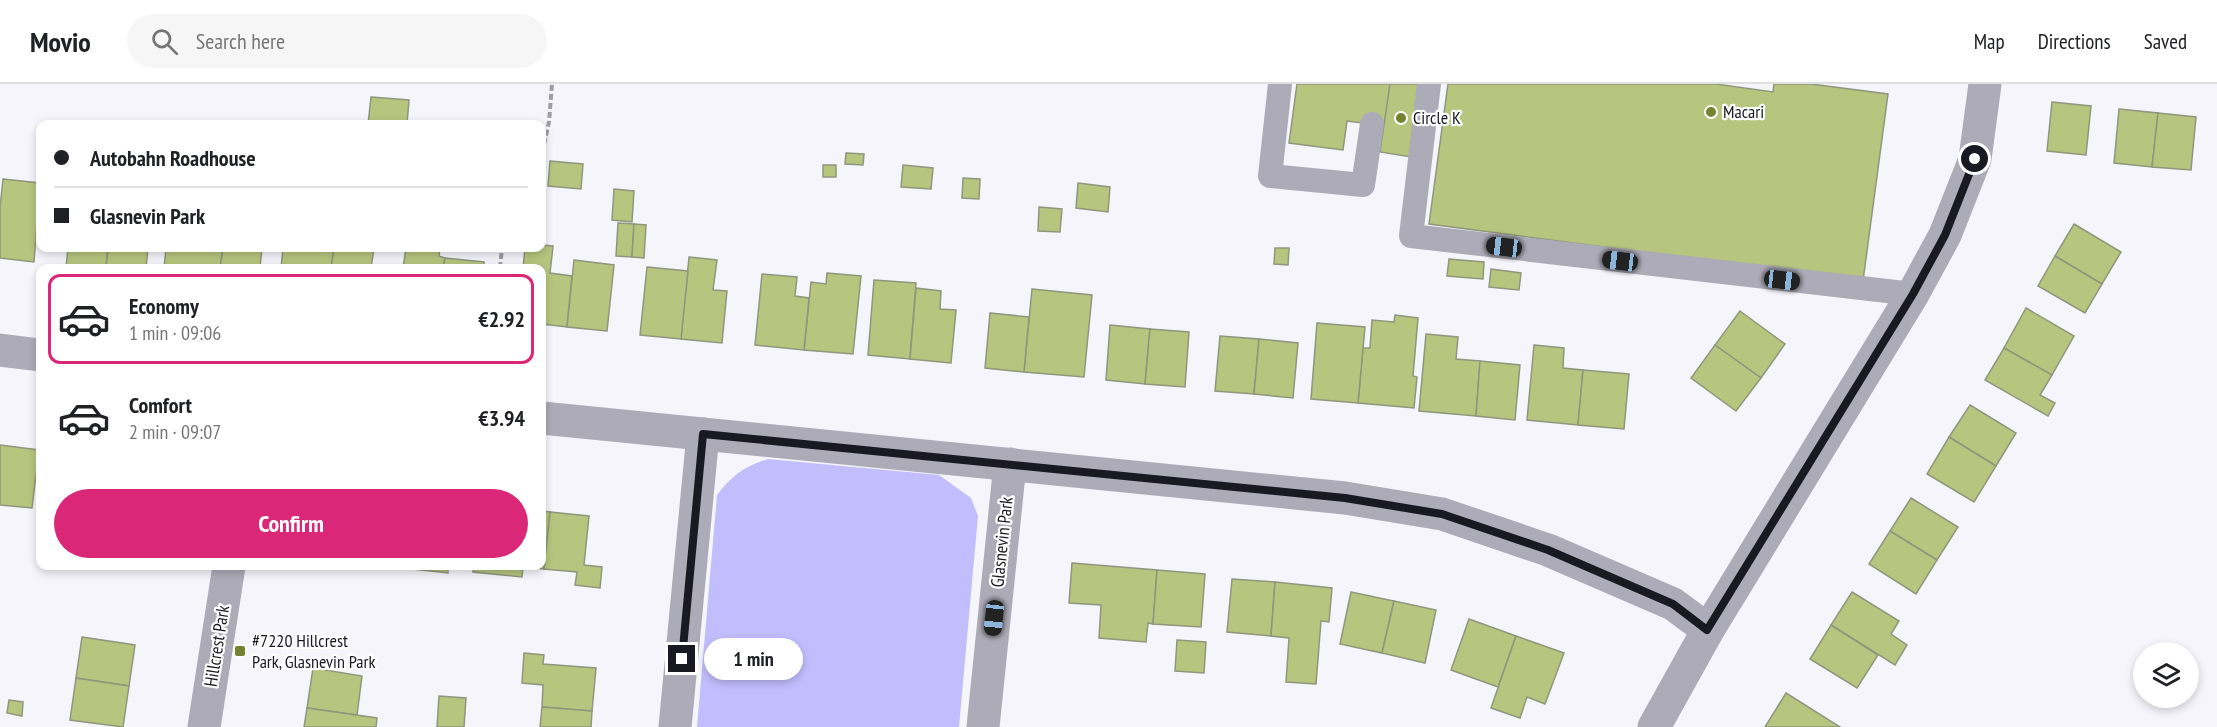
<!DOCTYPE html>
<html lang="en">
<head>
<meta charset="utf-8">
<style>
  :root { --surface:#fff; --page:#f6f6f6; --text:#202124; --muted:#757577; --line:#e0e0e0; --accent:#db2777 }
  body { margin:0; font-family:"PT Sans Narrow",sans-serif; background:var(--page); color:var(--text); height:100vh; display:flex; flex-direction:column; font-size:22px; white-space:nowrap }
  * { box-sizing:border-box; margin:0 }
  p { font-size:20px; color:var(--muted) }
  .icon { flex:none; width:33px; height:33px; fill:none; stroke:currentColor; stroke-width:2; stroke-linecap:round; stroke-linejoin:round }
  .map { position:relative; flex:1; overflow:hidden }
  .sheet { position:absolute; left:36px; top:180px; width:510px; height:306px; display:flex; flex-direction:column; background:var(--surface); border-radius:12px; box-shadow:0 3px 9px #0003 }
  .sheet>* { flex:none }
  .top-card { position:absolute; left:36px; top:36px; width:510px; height:132px; border-radius:12px; box-shadow:0 3px 9px #0003; display:grid; align-content:center; height:132px; padding:0 18px; background:var(--surface) }
  .controls { position:absolute; left:2133px; top:558px; display:grid; gap:12px }
  .controls a { display:grid; place-items:center; width:66px; height:66px; border-radius:50%; background:var(--surface); box-shadow:0 3px 9px #0003; font-size:30px }
  .end { position:absolute; width:27px; height:27px; margin:-14px; border:8px solid #191922; background:#fff; box-shadow:0 0 0 3px #fff }
  .from { border-radius:50% }
  .bubble { position:absolute; height:42px; border-radius:21px; background:var(--surface); box-shadow:0 3px 9px #0003; font-size:20px; font-weight:700; line-height:42px; text-align:center }
  .car { position:absolute; width:18px; height:36px; margin:-18px -9px; border-radius:8px; box-shadow:0 0 4px 2px #0007; background:linear-gradient(#222 24%,#8ab4d8 0 40%,#222 0 76%,#8ab4d8 0 86%,#222 0) }
  .top-card b { display:flex; align-items:center; gap:21px; height:57px; font-size:22px }
  .top-card b+b { border-top:2px solid var(--line) }
  .top-card i { width:15px; height:15px; background:var(--text) }
  ul { padding:10px 0 0; list-style:none }
  li { display:flex; align-items:center; gap:18px; height:90px; margin:0 12px 9px; padding:0 6px; border:3px solid transparent; border-radius:12px }
  li div { flex:1 }
  li b { display:block; font-size:22px }
  li em { font-style:normal; font-weight:700 }
  li.current { border-color:var(--accent) }
  li>.icon { width:54px; height:54px; stroke-width:1.5 }
  .button { display:flex; gap:12px; margin-top:auto; padding:12px 18px }
  .button a { flex:1; height:69px; border-radius:36px; background:var(--accent); color:#fff; font-size:24px; font-weight:700; line-height:69px; text-align:center }
  header { display:flex; align-items:center; gap:36px; box-sizing:border-box; height:84px; padding:0 30px; background:var(--surface); border-bottom:2px solid var(--line) }
  header strong { font-size:28px }
  nav { display:flex; gap:33px; margin-inline-start:auto; font-size:21px }
  .search { width:420px; height:54px; background:var(--page); display:flex; align-items:center; gap:15px; box-sizing:border-box; padding:0 21px; border-radius:33px; color:var(--muted); font-size:22px }
  .map>svg:first-child { display:block }
  .green { fill:#c2bdfd }
  .building { fill:#b7c57e; stroke:#91967d; stroke-width:1.5 }
  .lines { fill:none; stroke-linecap:round; stroke-linejoin:round }
  .path { stroke:#9d9da4; stroke-width:4; stroke-dasharray:6 3; stroke-linecap:butt }
  .service { stroke:#acabb7; stroke-width:24 }
  .minor { stroke:#acabb7; stroke-width:33 }
  .route { stroke:#191922; stroke-width:8 }
  .poi-dot { fill:#75822f; stroke:#fff; stroke-width:2 }
  .labels { text-anchor:middle; stroke-width:4.5; stroke-linejoin:round; paint-order:stroke }
  .poi-label { font-size:18px; fill:#191922; stroke:#fff; text-anchor:start }
  .street-label { font-size:18px; fill:#191922; stroke:#fff }
</style>
</head>
<body>
<header>
<strong>Movio</strong>
<div class="search"><svg class="icon" aria-label="search" viewBox="0 0 24 24"><circle cx="10" cy="10" r="6"/><path d="M15 15l6 6"/></svg>Search here</div>
<nav><a>Map</a><a>Directions</a><a>Saved</a></nav>
</header>
<div class="map">
<svg width="2217" height="643" viewBox="0 0 2217 643">
  <rect width="100%" height="100%" fill="#f5f5fb"/>
  <path class="green" d="M768,375L939,391L971,414L978,432L959,643H697L717,411C731,392 745,382 768,375Z"/>
  <g class="building">
    <polygon points="1297,0 1398,0 1393,43 1347,37 1343,66 1289,59"/>
    <polygon points="1390,0 1421,0 1411,73 1380,68"/>
    <polygon points="1448,0 1716,0 1773,8 1774,0 1811,0 1888,10 1863,197 1429,140"/>
    <polygon points="371,13 409,16 407,40 368,40"/>
    <polygon points="2052,18 2091,22 2086,71 2047,67"/>
    <polygon points="2119,25 2158,29 2152,83 2114,79"/>
    <polygon points="2158,29 2196,33 2191,86 2152,83"/>
    <polygon points="846,69 864,70 863,81 845,80"/>
    <polygon points="550,77 583,80 581,105 548,102"/>
    <rect x="823" y="81" width="13" height="12"/>
    <polygon points="903,81 933,84 931,105 901,103"/>
    <polygon points="963,94 980,95 979,115 962,114"/>
    <polygon points="3,95 40,99 34,178 0,174 0,124"/>
    <polygon points="1078,99 1110,103 1108,128 1076,124"/>
    <polygon points="614,105 634,107 632,138 612,136"/>
    <polygon points="1039,123 1062,125 1060,148 1038,147"/>
    <polygon points="618,139 634,140 632,173 616,172"/>
    <polygon points="634,140 646,141 644,174 632,173"/>
    <polygon points="2074,140 2121,168 2102,200 2055,172"/>
    <polygon points="542,161 553,162 550,189 572,192 567,243 542,240 542,184 523,184 525,164 542,164"/>
    <polygon points="68,164 108,164 106,184 66,183"/>
    <polygon points="108,164 148,164 146,184 106,184"/>
    <polygon points="166,164 223,164 220,184 164,184"/>
    <polygon points="223,164 262,164 260,184 220,184"/>
    <polygon points="283,164 334,164 331,184 281,184"/>
    <polygon points="334,164 374,164 371,184 331,184"/>
    <polygon points="406,164 440,164 439,172 445,174 443,184 403,184"/>
    <polygon points="1275,164 1289,164 1288,181 1274,180"/>
    <polygon points="2055,172 2102,200 2085,229 2038,202"/>
    <polygon points="689,173 717,176 713,206 727,207 722,259 681,255"/>
    <polygon points="445,174 484,178 484,184 443,184"/>
    <polygon points="1449,175 1484,178 1483,195 1447,192"/>
    <polygon points="574,176 614,181 607,247 567,243"/>
    <polygon points="647,183 688,187 681,255 640,251"/>
    <polygon points="1491,185 1521,189 1519,206 1489,203"/>
    <polygon points="827,189 861,192 853,270 804,266 811,198 826,200"/>
    <polygon points="762,190 797,193 795,212 809,214 804,266 755,261"/>
    <polygon points="874,196 916,199 910,275 868,271"/>
    <polygon points="916,204 941,207 940,225 956,226 951,279 910,275"/>
    <polygon points="1032,205 1092,211 1084,293 1024,288"/>
    <polygon points="2026,224 2074,252 2052,291 2004,264"/>
    <polygon points="1740,227 1785,260 1761,294 1715,261"/>
    <polygon points="990,229 1029,233 1024,288 985,284"/>
    <polygon points="1395,231 1418,234 1413,292 1417,293 1414,324 1358,319 1363,264 1370,264 1372,236 1394,238"/>
    <polygon points="1317,239 1365,243 1358,319 1311,315"/>
    <polygon points="1110,241 1150,245 1145,300 1106,296"/>
    <polygon points="1150,245 1189,248 1185,303 1145,300"/>
    <polygon points="1426,250 1458,253 1456,275 1480,277 1476,332 1419,327"/>
    <polygon points="1220,252 1259,255 1254,310 1215,307"/>
    <polygon points="1259,255 1298,259 1293,314 1254,310"/>
    <polygon points="1534,261 1564,264 1563,284 1583,286 1578,341 1527,336"/>
    <polygon points="1715,261 1761,294 1736,327 1691,294"/>
    <polygon points="2004,264 2052,291 2040,311 2055,319 2048,332 1985,296"/>
    <polygon points="1480,277 1520,281 1515,336 1476,332"/>
    <polygon points="1583,286 1629,290 1624,345 1578,341"/>
    <polygon points="1970,321 2016,349 1996,382 1949,353"/>
    <polygon points="1949,353 1996,382 1974,418 1927,390"/>
    <polygon points="0,361 39,366 32,424 0,421"/>
    <polygon points="1911,414 1958,443 1937,476 1890,447"/>
    <polygon points="542,427 550,428 544,485 523,483 522,493 473,488 474,482 542,482"/>
    <polygon points="550,428 589,432 584,481 602,483 600,504 575,501 577,488 544,485"/>
    <polygon points="1890,447 1937,476 1916,510 1869,480"/>
    <polygon points="1072,479 1157,486 1153,540 1148,539 1146,558 1099,554 1101,521 1069,519"/>
    <polygon points="413,482 448,482 448,489 413,485"/>
    <polygon points="1157,486 1205,490 1201,543 1153,540"/>
    <polygon points="1232,495 1275,498 1271,552 1227,548"/>
    <polygon points="1275,498 1332,504 1329,538 1321,537 1316,600 1286,598 1289,554 1271,552"/>
    <polygon points="1351,508 1394,517 1382,569 1340,560"/>
    <polygon points="1852,508 1899,537 1891,550 1907,561 1895,581 1831,541"/>
    <polygon points="1394,517 1436,526 1425,579 1382,569"/>
    <polygon points="1469,535 1516,552 1498,603 1451,586"/>
    <polygon points="1831,541 1878,571 1857,604 1810,575"/>
    <polygon points="1516,552 1564,569 1545,620 1527,613 1520,634 1491,624"/>
    <polygon points="82,553 135,561 129,602 76,594"/>
    <polygon points="1177,556 1206,558 1204,589 1175,587"/>
    <polygon points="524,569 544,571 543,580 596,584 592,627 542,623 543,601 522,599"/>
    <polygon points="313,584 362,592 357,631 307,624"/>
    <polygon points="76,594 129,602 123,643 70,636"/>
    <polygon points="1786,609 1840,643 1765,643"/>
    <polygon points="439,612 466,614 464,643 437,643"/>
    <polygon points="9,616 23,618 22,632 7,629"/>
    <polygon points="542,623 592,627 591,643 540,643"/>
    <polygon points="307,624 377,634 376,643 304,643"/>
  </g>
  <g class="lines">
    <g class="path">
      <polyline points="542,69 549,38 552,0"/>
      <polyline points="500,184 502,164"/>
    </g>
    <g class="service">
      <polyline points="1280,0 1270,92 1363,101 1372,40"/>
      <polyline points="1429,0 1411,152 1913,210"/>
    </g>
    <g class="minor">
      <polyline points="0,266 40,271"/>
      <polyline points="542,334 1345,414 1442,430 1548,466 1673,520 1708,546"/>
      <polyline points="204,643 229,482"/>
      <polyline points="675,643 703,350"/>
      <polyline points="983,643 1010,380"/>
      <polyline points="1654,643 1708,546 1913,210 1945,151 1975,75 1985,0"/>
    </g>
  </g>
  <g class="lines">
    <polyline class="route" points="682,575 703,350 1345,414 1442,430 1548,466 1673,520 1707,546 1913,210 1945,151 1975,75"/>
  </g>
  <g class="poi-dot">
    <circle cx="1711" cy="28" r="6"/>
    <circle cx="1401" cy="34" r="6"/>
    <rect x="234" y="561" width="12" height="12" rx="3"/>
  </g>
  <g class="labels">
    <g class="poi-label">
      <text x="1723" y="34">Macari</text>
      <text x="1413" y="40">Circle K</text>
      <text x="252" y="563">#7220 Hillcrest<tspan x="252" dy="21">Park, Glasnevin Park</tspan></text>
    </g>
    <g class="street-label">
      <text transform="translate(1002 458) rotate(-84)" y="6">Glasnevin Park</text>
      <text transform="translate(217 562) rotate(-81)" y="6">Hillcrest Park</text>
    </g>
  </g>
</svg>
<div class="controls">
<a><svg class="icon" aria-label="layers" viewBox="0 0 24 24"><path d="M12 4l9 5-9 5-9-5zM3 14l9 5 9-5"/></svg></a>
</div>
<i class="end from" style="left:1975px;top:75px"></i>
<i class="end" style="left:682px;top:575px"></i>
<div class="bubble" style="left:704px;top:554px;width:99px">1 min</div>
<i class="car" style="left:1504px;top:163px;rotate:277deg"></i>
<i class="car" style="left:1620px;top:177px;rotate:277deg"></i>
<i class="car" style="left:1782px;top:196px;rotate:97deg"></i>
<i class="car" style="left:994px;top:534px;rotate:186deg"></i>
<div class="top-card">
<b><i class="from"></i>Autobahn Roadhouse</b>
<b><i></i>Glasnevin Park</b>
</div>
<section class="sheet">
<ul>
<li class="current"><svg class="icon" aria-label="car" viewBox="0 0 24 24"><path d="M5 17H2v-5l4-1 3-4h7l3 4 3 1v5h-3M9 17h6M6 11h13"/><circle cx="7" cy="17" r="2"/><circle cx="17" cy="17" r="2"/></svg><div><b>Economy</b><p>1 min · 09:06</p></div><em>€2.92</em></li>
<li><svg class="icon" aria-label="car" viewBox="0 0 24 24"><path d="M5 17H2v-5l4-1 3-4h7l3 4 3 1v5h-3M9 17h6M6 11h13"/><circle cx="7" cy="17" r="2"/><circle cx="17" cy="17" r="2"/></svg><div><b>Comfort</b><p>2 min · 09:07</p></div><em>€3.94</em></li>
</ul>
<div class="button"><a>Confirm</a></div>
</section>
</div>
</body>
</html>
